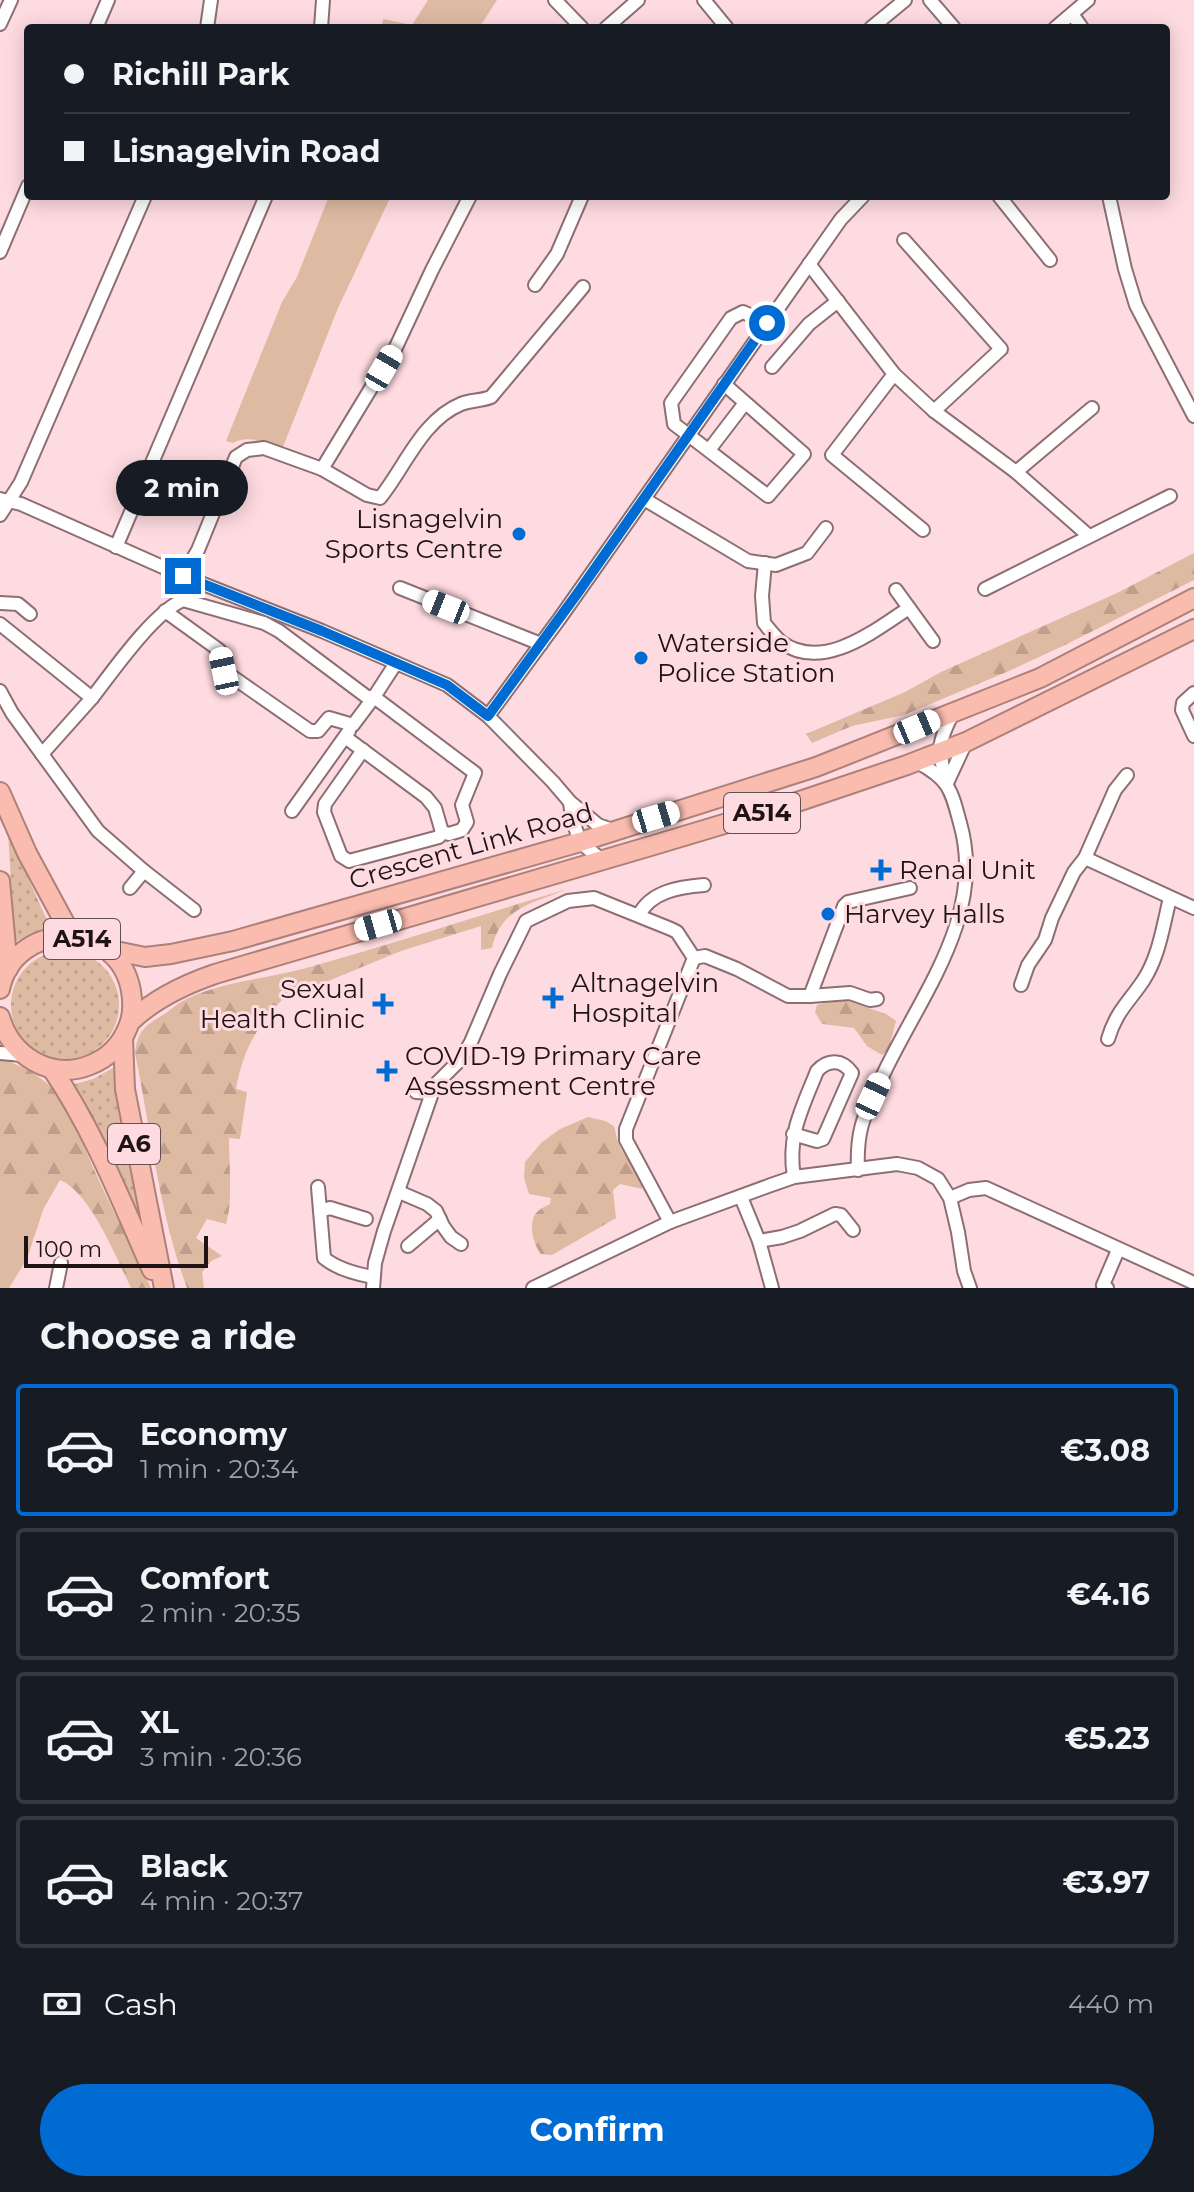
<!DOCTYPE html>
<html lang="en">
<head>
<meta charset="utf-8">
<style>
  :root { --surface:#171b24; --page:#20242c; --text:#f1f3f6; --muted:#9ea1a6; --line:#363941; --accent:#006cd3 }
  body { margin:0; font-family:Montserrat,sans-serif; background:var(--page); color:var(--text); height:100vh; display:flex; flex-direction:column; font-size:30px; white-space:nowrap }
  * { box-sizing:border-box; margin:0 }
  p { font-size:26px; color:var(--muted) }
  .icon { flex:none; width:44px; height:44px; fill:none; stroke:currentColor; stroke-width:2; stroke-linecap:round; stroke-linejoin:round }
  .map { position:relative; height:1288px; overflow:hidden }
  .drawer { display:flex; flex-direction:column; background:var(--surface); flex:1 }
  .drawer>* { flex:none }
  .top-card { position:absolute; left:24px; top:24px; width:1146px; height:176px; border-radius:8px; box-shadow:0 4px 20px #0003; display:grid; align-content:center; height:176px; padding:0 40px; background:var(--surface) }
  .scale { position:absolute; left:24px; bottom:20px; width:184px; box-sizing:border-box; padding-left:8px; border:4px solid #1f1315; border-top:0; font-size:22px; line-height:28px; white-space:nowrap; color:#1f1315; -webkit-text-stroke:6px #fedbe0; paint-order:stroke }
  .end { position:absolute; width:36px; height:36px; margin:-18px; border:10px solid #006cd3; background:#fff; box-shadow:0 0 0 4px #fff }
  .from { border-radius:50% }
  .bubble { position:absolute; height:56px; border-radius:28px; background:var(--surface); box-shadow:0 4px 20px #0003; font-size:26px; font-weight:700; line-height:56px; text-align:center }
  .car { position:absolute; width:24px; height:48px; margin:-24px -12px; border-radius:10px; box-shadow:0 0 6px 2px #0007; background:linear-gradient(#fff 24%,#345 0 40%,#fff 0 76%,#345 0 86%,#fff 0) }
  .top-card b { display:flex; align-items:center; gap:28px; height:76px; font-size:30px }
  .top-card b+b { border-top:2px solid var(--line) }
  .top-card i { width:20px; height:20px; background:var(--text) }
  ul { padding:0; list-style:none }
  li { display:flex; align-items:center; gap:24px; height:132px; margin:0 16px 12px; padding:0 24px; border:4px solid var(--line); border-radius:8px }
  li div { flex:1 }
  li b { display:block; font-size:30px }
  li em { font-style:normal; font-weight:700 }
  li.active { border-color:var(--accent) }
  li>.icon { width:72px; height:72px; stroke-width:1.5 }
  h2 { padding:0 40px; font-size:36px; line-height:96px }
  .pay { display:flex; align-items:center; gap:20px; height:88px; padding:0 40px; font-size:30px }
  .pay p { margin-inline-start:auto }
  .button { display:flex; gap:16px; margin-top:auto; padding:16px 40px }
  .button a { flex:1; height:92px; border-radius:48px; background:var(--accent); color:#fff; font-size:32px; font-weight:700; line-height:92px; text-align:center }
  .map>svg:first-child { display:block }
  .grass { fill:url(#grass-dots) }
  .forest { fill:url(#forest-firs) }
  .park { fill:#debaa2 }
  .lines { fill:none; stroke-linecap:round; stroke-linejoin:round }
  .minor-casing { stroke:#8d6f73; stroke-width:16 }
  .highway-casing { stroke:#ad8179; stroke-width:22 }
  .minor { stroke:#fff; stroke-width:12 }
  .highway { stroke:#fabcaf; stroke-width:18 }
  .route { stroke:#006cd3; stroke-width:10 }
  .poi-dot { fill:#006cd3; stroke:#fedbe0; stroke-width:3 }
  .labels { text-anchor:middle; stroke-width:6; stroke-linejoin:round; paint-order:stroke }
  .shield { fill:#fedbe0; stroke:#624f52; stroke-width:2 }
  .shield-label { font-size:24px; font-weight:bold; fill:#1f1315 }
  .poi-label { font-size:26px; fill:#1f1315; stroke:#fedbe0; text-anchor:start }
  .street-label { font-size:26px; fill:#1f1315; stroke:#fedbe0 }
</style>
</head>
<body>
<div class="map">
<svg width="1194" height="1288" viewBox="0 0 1194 1288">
  <defs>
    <pattern id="grass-dots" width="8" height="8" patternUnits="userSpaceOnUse" patternTransform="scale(2)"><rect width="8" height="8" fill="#debaa2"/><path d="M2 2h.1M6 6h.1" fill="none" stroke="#be9f8b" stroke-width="1.8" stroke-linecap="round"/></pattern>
    <pattern id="forest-firs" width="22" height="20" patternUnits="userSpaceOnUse" patternTransform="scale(2)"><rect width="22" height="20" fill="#debaa2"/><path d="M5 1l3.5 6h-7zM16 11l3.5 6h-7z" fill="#be9f8b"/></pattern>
  </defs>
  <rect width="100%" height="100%" fill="#fedbe0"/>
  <g class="grass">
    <polygon points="8,833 51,929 34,932 15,942"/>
    <circle cx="65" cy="1005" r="54"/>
    <polygon points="113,1068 127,1155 140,1215 80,1097 72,1085 93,1079"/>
  </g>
  <g class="forest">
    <polygon points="1194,553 1194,580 1067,644 1009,671 904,715 852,726 812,743 806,734 905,692 941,672 1117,593"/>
    <path d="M567,889C534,903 500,908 492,948L481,950V926L401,951L304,991L297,985C263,1017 244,1043 236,1089L247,1092L240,1139L229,1138C229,1163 233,1203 226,1224L207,1219L196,1238L222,1256L211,1261L202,1272L204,1288H187C159,1213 151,1131 135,1053C138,1028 147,1025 166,1013C171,1009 176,1005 181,1002C219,981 269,979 310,967C396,943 481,915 567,889Z"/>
    <polygon points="842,999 886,1014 896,1021 889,1048 882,1055 867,1046 854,1028 822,1024 815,1012 817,1005"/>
    <path d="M4,1059C22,1067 38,1074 52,1088C73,1110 84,1149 97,1176C114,1214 135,1250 151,1288H131C117,1259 90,1192 60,1180L0,1285V1060Z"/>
    <path d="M588,1117L605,1121L614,1126C616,1133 617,1141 620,1147C627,1162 645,1171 642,1189L620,1184L613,1190L616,1218L552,1255L541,1254C533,1244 527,1221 538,1211C541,1208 546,1206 550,1204L551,1198L529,1194L524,1178L525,1162L542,1142L560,1129Z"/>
  </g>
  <g class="park">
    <polygon points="428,0 497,0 479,28 382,28 383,19 412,25"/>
    <path d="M329,196H391L338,308L283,447C268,443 247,434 233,443L226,441L282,302L297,277Z"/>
    <polygon points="0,1183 45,1204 27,1259 9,1288 0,1288"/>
  </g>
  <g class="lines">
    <defs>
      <g id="minor">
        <polyline points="555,0 582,28"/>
        <polyline points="704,0 727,28"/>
        <polyline points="930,0 954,28"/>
        <polyline points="1072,14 1082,28"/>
        <polyline points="0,24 11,0"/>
        <polyline points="96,28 108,0"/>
        <polyline points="207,28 211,0"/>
        <polyline points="321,28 323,0"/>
        <polyline points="606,28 638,0"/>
        <polyline points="871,28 905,0"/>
        <polyline points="1055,28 1088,0"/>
        <polyline points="999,196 1050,260"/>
        <polyline points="1109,196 1125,269 1136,305 1194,416"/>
        <polyline points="904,240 1001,349 934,411"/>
        <polyline points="0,252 28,186"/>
        <polyline points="809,264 894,374 934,411 1016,472 1089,536"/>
        <polyline points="535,285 557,254 582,196"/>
        <polyline points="772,367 809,324 838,301"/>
        <polyline points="894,374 832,455 923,530"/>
        <polyline points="724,384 804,454 768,496 674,424 671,403 731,318 743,312 767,323"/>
        <polyline points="709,450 745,403"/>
        <polyline points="322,469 396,347 432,270 470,196"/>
        <polyline points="1016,472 1092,408"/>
        <polyline points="0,499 21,504 183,576 322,631 447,685 488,716 553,782 570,802 598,825 615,831"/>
        <polyline points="644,499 748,561 776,565 807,553 826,528"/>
        <polyline points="0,515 21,482 145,196"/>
        <polyline points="116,547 266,196"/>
        <path d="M765,563L762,596L764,623C769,629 775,637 781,642C823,673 875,630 909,608"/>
        <path d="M183,576L198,550L236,457L247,450L264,448L322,469L367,495L380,498C405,467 422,420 461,404C471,400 481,401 491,397L583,287"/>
        <polyline points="400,588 541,644"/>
        <polyline points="985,589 1170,496"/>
        <polyline points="896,590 933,641"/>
        <polyline points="0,603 18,604 30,614"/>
        <polyline points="165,611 219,650 224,671 310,731 318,731 329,718 353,725 374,697 475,773 462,805 467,822 462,830 449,834 442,832 439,837 349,861 341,856 324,812 325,804 363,750"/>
        <polyline points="0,624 92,698 42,754"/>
        <polyline points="0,691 12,713 98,831 144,871 194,910"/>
        <polyline points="1194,693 1183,703 1182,710 1194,736"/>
        <path d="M92,698C113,671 153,613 183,600L264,623L279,631L367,697H374L396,663"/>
        <polyline points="488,716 560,618 841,219 863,196"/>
        <polyline points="345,737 426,797 435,808 442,832"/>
        <path d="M946,781C938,748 937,744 953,713"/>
        <polyline points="947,783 966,742"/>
        <polyline points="570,802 572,818 580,842 603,861"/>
        <polyline points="292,811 349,731"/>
        <polyline points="1085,858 1194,908"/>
        <polyline points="130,888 144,871"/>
        <path d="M639,915C651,891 680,887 704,885"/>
        <polyline points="694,958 705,956 737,969 788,996 810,996 844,906 848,902 910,888"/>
        <polyline points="1021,985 1028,965 1045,940 1052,918 1074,872 1085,858 1115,790 1127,775"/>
        <polyline points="810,996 850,993 870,1000 877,999"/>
        <path d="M1108,1039C1116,1012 1128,1003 1143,981C1159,957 1163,926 1170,898"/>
        <polyline points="0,1053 23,1055"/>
        <polyline points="416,1092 432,1093"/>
        <path d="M793,1134L817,1141L823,1139L852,1073C842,1059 828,1059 817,1071C802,1109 787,1135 794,1177"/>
        <path d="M858,1170C856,1128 865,1114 882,1077C919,997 987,916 960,823C951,789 949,779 917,762"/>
        <path d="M318,1187L324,1258C337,1269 357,1274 373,1277"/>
        <polyline points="399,1192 427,1204 436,1211 443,1226 451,1237 461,1244"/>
        <polyline points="741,1197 759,1241 772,1288"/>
        <polyline points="950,1198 969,1190 986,1188 1194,1283"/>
        <polyline points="320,1211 330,1208 366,1219"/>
        <polyline points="759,1241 782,1237 800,1231 835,1214 841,1215 853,1230"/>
        <polyline points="408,1246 440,1219"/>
        <polyline points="56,1288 61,1263"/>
        <polyline points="373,1288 375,1263 384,1231 432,1093 436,1084 461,1059 471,1042 500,974 526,921 568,901 594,898 671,929 677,932 694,958 626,1129 626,1140 670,1222"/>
        <polyline points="533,1288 670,1222 771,1185 794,1177 897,1164 918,1168 938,1179 950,1198 958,1232 964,1271 970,1288"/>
        <polyline points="1107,1288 1103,1285 1118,1250"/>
      </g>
      <g id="highway">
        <polyline points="0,792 27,853 67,927 75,937"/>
        <polyline points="0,881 8,969"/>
        <polyline points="106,949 145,957 171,954 233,941 580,842 816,767 1040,678 1194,598"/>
        <path d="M0,989C15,919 119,920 131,991C133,1003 133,1016 128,1027C121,1045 108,1058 90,1065C51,1081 11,1056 0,1017"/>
        <path d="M130,1022C154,999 183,985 215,974L654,845L794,803L907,765L966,742L1194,629"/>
        <polyline points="123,1038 125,1089 164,1288"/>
        <path d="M52,1069C94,1131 122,1203 152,1270"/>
      </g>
    </defs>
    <use href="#minor" class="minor-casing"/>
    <use href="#highway" class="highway-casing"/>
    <use href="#minor" class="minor"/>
    <use href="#highway" class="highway"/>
  </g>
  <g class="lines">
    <polyline class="route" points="183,576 322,631 447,685 488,716 577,594 767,323"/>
  </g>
  <g class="poi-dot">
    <circle cx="519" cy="534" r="8"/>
    <circle cx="641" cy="658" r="8"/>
    <path d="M877 858h8v8h8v8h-8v8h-8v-8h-8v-8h8z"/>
    <circle cx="828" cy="914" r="8"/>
    <path d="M549 986h8v8h8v8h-8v8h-8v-8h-8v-8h8z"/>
    <path d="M379 992h8v8h8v8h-8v8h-8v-8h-8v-8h8z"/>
    <path d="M383 1059h8v8h8v8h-8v8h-8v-8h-8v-8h8z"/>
  </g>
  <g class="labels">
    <g class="shield">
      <rect x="724" y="793" width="76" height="40" rx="6"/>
      <rect x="44" y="919" width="76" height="40" rx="6"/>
      <rect x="108" y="1124" width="52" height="40" rx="6"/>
    </g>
    <g class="shield-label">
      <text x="762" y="821">A514</text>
      <text x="82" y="947">A514</text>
      <text x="134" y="1152">A6</text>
    </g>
    <g class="poi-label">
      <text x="503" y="528" text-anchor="end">Lisnagelvin<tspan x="503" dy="30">Sports Centre</tspan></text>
      <text x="657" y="652">Waterside<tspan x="657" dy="30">Police Station</tspan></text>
      <text x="899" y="879">Renal Unit</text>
      <text x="844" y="923">Harvey Halls</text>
      <text x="571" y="992">Altnagelvin<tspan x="571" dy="30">Hospital</tspan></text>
      <text x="365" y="998" text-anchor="end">Sexual<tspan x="365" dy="30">Health Clinic</tspan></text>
      <text x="405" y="1065">COVID-19 Primary Care<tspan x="405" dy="30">Assessment Centre</tspan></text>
    </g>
    <g class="street-label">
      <text transform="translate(471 846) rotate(-16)" y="9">Crescent Link Road</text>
    </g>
  </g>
</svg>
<div class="scale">100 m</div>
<i class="end from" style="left:767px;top:323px"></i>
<i class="end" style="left:183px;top:576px"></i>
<div class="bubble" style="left:116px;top:460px;width:132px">2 min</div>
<i class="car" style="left:384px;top:368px;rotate:30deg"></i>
<i class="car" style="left:446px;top:607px;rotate:292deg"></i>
<i class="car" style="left:224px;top:671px;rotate:348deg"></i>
<i class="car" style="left:917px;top:727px;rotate:67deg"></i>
<i class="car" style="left:656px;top:817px;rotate:73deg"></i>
<i class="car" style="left:378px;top:925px;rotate:254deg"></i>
<i class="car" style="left:873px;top:1096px;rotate:25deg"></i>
<div class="top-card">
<b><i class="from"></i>Richill Park</b>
<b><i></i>Lisnagelvin Road</b>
</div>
</div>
<section class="drawer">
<h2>Choose a ride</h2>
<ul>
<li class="active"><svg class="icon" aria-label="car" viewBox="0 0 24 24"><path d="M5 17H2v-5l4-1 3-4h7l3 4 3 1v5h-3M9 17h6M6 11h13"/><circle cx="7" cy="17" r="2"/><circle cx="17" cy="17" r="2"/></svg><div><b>Economy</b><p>1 min · 20:34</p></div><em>€3.08</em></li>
<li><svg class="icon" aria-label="car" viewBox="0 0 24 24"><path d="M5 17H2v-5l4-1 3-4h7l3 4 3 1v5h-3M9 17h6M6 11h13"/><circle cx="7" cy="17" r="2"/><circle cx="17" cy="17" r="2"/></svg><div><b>Comfort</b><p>2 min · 20:35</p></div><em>€4.16</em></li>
<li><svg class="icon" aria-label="car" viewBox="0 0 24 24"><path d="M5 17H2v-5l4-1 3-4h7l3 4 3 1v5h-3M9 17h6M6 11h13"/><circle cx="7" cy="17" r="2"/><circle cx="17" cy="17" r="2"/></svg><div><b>XL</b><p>3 min · 20:36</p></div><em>€5.23</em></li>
<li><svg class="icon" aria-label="car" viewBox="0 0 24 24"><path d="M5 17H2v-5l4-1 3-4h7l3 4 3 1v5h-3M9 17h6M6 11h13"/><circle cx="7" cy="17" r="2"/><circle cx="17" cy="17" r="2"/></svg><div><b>Black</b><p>4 min · 20:37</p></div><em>€3.97</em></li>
</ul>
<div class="pay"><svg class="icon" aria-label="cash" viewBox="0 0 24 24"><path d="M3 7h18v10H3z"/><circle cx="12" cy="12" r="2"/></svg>Cash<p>440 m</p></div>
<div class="button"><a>Confirm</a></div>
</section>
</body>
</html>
